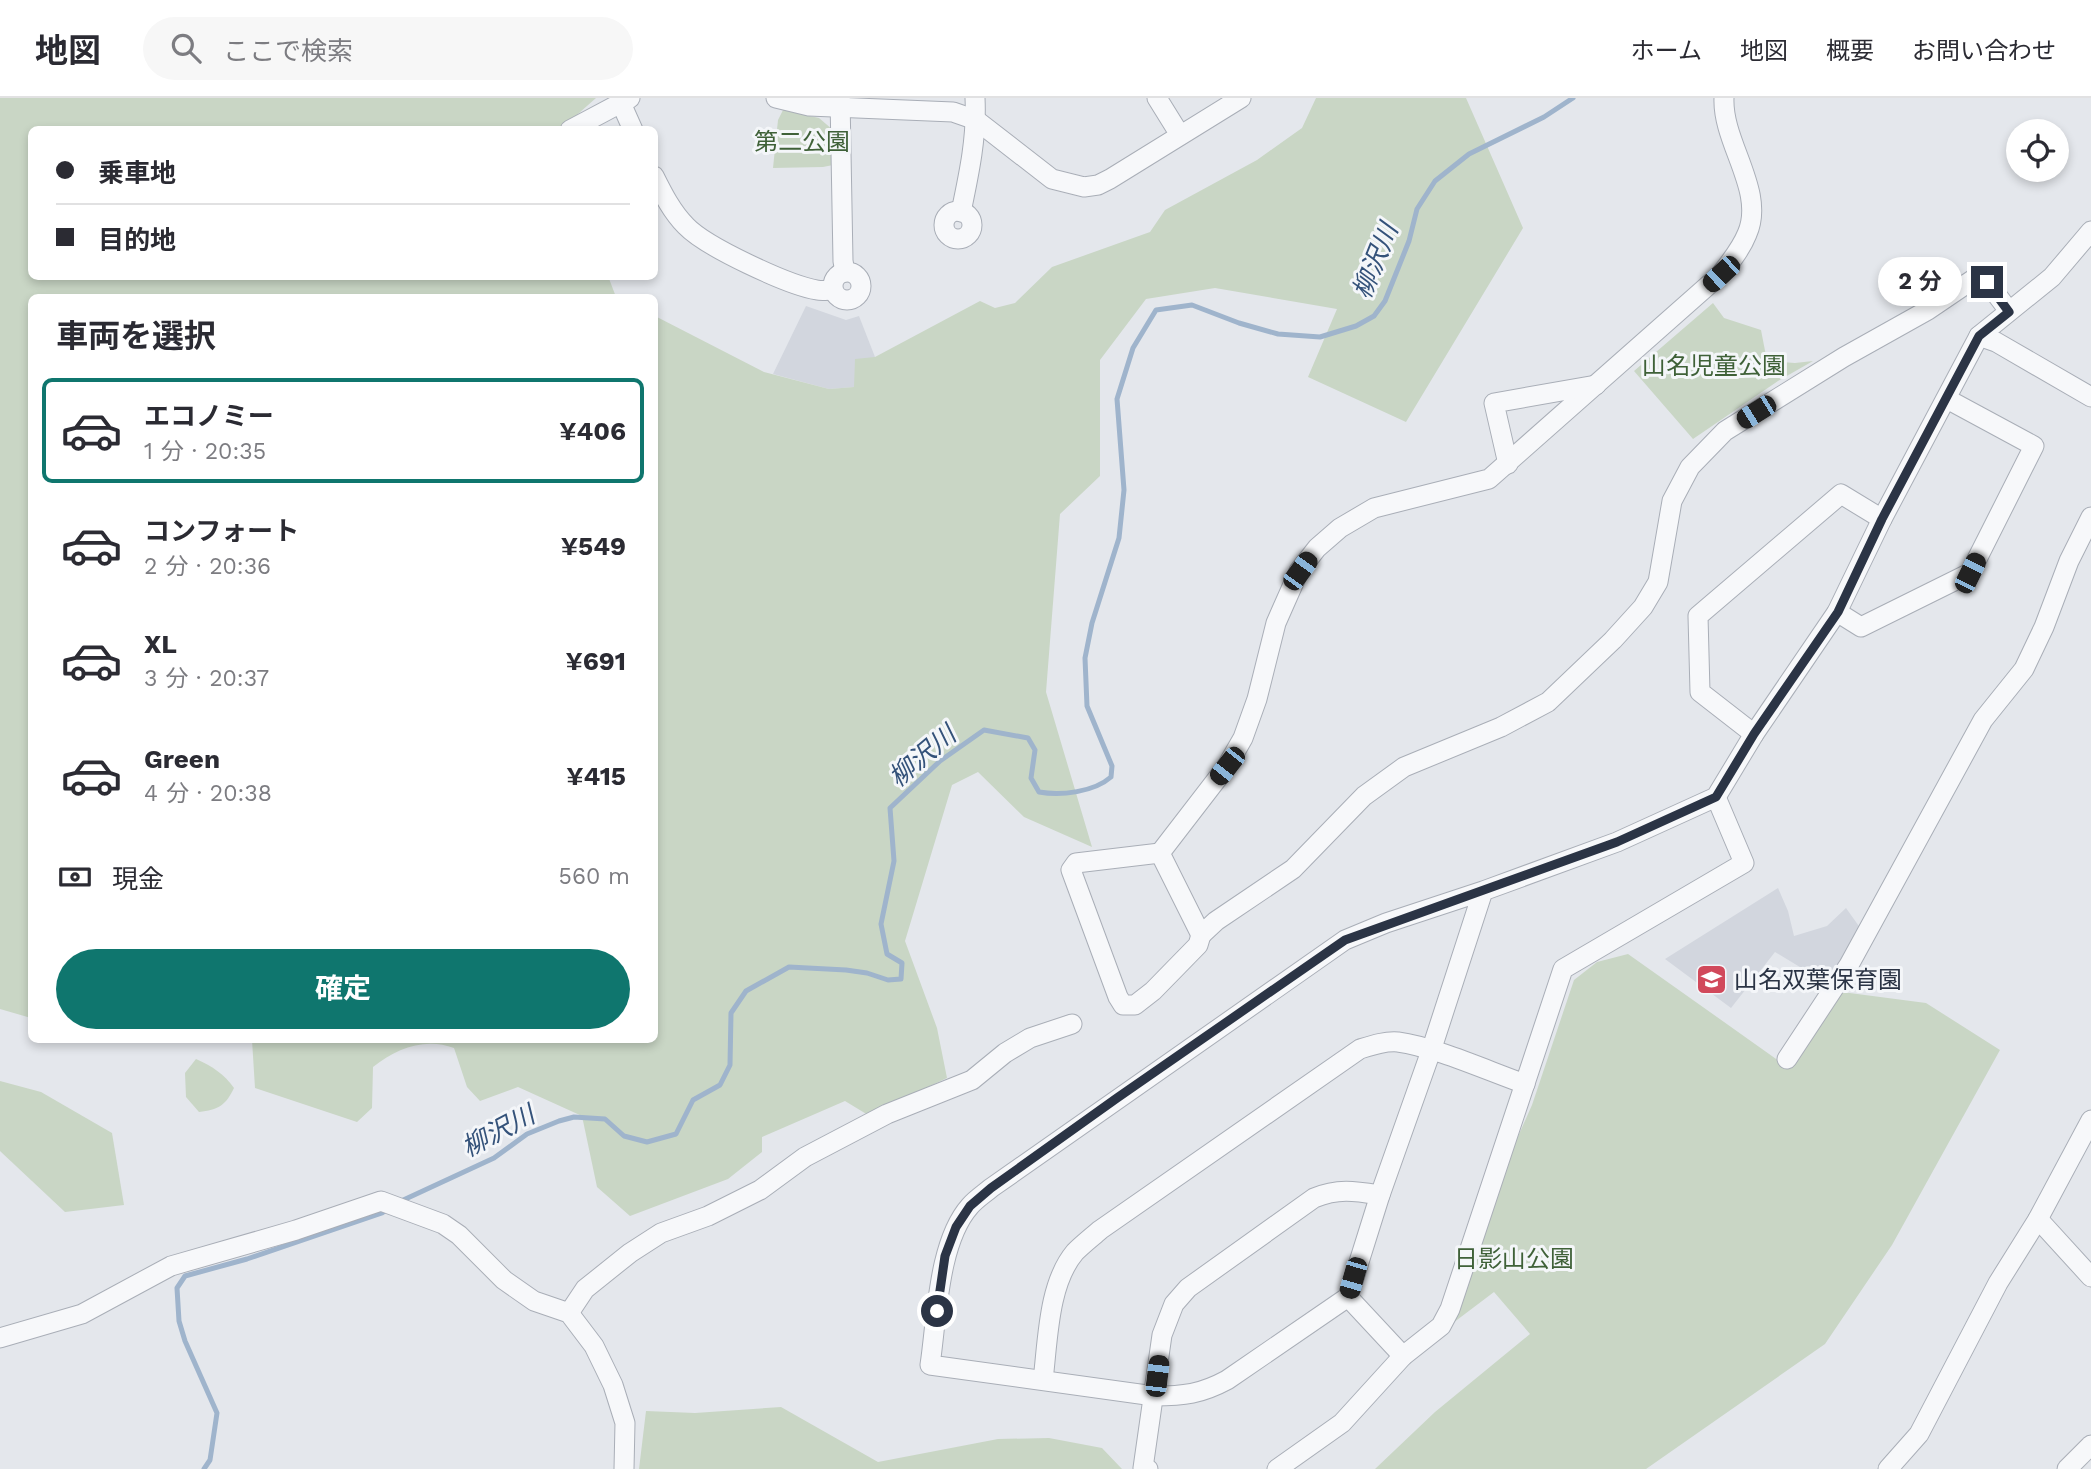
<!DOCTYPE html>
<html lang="ja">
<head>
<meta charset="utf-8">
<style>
  :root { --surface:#fff; --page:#f7f7f7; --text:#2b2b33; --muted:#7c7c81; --line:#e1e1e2; --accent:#0f766e }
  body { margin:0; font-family:"Work Sans","Noto Sans JP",sans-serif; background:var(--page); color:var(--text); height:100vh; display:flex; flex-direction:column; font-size:26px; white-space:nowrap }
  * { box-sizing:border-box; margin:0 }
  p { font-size:23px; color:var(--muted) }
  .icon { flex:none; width:38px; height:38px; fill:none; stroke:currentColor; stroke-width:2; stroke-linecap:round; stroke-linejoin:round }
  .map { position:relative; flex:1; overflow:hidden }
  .drawer { position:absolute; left:28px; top:196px; width:630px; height:749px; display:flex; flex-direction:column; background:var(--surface); border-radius:10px; box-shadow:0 4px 10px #0003 }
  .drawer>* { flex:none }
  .guide { position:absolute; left:28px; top:28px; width:630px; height:154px; border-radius:10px; box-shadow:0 4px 10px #0003; display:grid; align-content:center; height:154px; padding:0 28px; background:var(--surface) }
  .controls { position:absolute; left:2006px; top:21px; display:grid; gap:14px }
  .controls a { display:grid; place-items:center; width:63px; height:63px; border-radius:50%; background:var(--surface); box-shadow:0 4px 10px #0003; font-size:35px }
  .end { position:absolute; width:32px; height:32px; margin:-16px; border:9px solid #2b3445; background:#fff; box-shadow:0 0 0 4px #fff }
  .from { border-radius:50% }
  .bubble { position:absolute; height:49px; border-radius:24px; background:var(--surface); box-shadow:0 4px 10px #0003; font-size:23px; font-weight:700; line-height:49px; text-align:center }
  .car { position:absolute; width:21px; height:42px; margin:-21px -10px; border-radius:9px; box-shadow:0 0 5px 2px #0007; background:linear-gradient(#222 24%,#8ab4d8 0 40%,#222 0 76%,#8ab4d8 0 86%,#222 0) }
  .guide b { display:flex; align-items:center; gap:24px; height:66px; font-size:26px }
  .guide b+b { border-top:2px solid var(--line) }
  .guide i { width:18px; height:18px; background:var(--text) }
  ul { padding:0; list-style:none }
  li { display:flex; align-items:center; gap:21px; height:105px; margin:0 14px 10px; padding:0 14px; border:4px solid transparent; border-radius:10px }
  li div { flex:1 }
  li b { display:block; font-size:26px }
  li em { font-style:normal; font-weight:700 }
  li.selected { border-color:var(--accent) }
  li>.icon { width:63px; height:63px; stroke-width:1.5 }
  h2 { padding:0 28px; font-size:32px; line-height:84px }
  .pay { display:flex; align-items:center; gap:18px; height:77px; padding:0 28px; font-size:26px }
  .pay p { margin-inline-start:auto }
  .button { display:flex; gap:14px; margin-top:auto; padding:14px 28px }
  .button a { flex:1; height:80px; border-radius:42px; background:var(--accent); color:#fff; font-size:28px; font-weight:700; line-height:80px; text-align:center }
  header { display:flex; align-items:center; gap:42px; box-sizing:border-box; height:98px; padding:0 35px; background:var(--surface); border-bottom:2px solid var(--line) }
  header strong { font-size:33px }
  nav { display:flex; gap:38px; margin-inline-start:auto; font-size:24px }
  .search { width:490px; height:63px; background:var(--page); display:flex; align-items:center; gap:18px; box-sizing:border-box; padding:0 24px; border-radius:38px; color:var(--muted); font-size:26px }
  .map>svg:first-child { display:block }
  .built { fill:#d2d6de }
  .green { fill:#c9d6c5 }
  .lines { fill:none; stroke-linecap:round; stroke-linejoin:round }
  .stream { stroke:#9fb4cc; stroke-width:5 }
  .minor-casing { stroke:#a9aeb7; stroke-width:21 }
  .minor { stroke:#f7f8fa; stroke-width:19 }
  .route { stroke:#2b3445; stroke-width:9 }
  .labels { text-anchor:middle; stroke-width:6; stroke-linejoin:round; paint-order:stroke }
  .park-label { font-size:24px; fill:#3f6138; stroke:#f4f6f9 }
  .poi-label { font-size:24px; fill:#2b3445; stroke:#f4f6f9; text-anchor:start }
  .water-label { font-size:26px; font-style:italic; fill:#34527a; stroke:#f4f6f9 }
</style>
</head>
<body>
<header>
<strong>地図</strong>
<div class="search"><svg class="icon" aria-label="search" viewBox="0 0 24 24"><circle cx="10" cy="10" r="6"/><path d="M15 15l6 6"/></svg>ここで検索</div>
<nav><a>ホーム</a><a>地図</a><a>概要</a><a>お問い合わせ</a></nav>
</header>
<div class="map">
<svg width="2091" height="1371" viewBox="0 0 2091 1371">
  <rect width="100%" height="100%" fill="#e4e7ec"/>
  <g class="built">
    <polygon points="806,208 846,222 859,218 875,259 855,289 829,291 773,276"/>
    <polygon points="1778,790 1788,813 1794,838 1827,828 1846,810 1861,831 1828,886 1775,854 1731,910 1665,861"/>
  </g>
  <g class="green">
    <polygon points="0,0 596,0 561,31 32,32 32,178 608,178 616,199 32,200 31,920 0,911"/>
    <path d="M1316,0H1466L1523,130L1406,324L1308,279L1337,211L1215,190L1146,201L1100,262V378L1060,416L1046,594L1092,749L1024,719L978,674L952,687L905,843L937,930L947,980L868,1017L845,1003L762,1039V1054L728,1081L630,1118L597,1089L582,1018L518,989L480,1003L467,989L454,950C426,939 396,950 373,969L372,1010L357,1024L255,990L252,942H654L655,218L764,274L829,291L854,289L855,261L875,259L980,203L995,210L1015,205L1052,169L1150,134L1165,112L1257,62L1302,30Z"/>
    <polygon points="783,12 819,20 833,32 833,67 823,69 773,70 778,22"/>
    <polygon points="1713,205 1724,220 1761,232 1767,263 1795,265 1813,263 1778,283 1693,341 1634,273"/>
    <polygon points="1628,856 1789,970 1842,894 1926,905 2000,952 1892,1147 1825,1246 1646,1371 1375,1371 1435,1314 1530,1236 1494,1194 1449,1228 1461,1209 1507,1063 1532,1007 1574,882 1597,864"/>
    <path d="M196,961C212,968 224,976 234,990C226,1007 218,1012 199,1014L186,999L185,975Z"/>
    <polygon points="0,983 41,994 112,1035 124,1107 65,1114 0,1053"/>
    <polygon points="781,1309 878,1364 998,1341 1049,1340 1102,1350 1122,1371 639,1371 646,1313 695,1315"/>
  </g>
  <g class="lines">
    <g class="stream">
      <path d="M399,1104L494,1060L527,1036L559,1023L574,1019L605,1021L624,1038L647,1044L676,1036L693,1002L720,987L730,967L731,915L746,893L789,869L846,872L867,875L888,882L901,881L902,865L887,856L881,826L894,763L890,710L940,663L984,632L1028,640L1035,652L1031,680L1039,694C1061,698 1094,694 1111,679L1112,668L1087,608L1085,560L1092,525L1119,440L1124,392L1117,301L1133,250L1156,212L1192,207L1239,225L1278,236L1320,239L1356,228L1374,218L1385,203L1409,143L1417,111L1435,83L1469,56L1544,19L1573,0"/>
      <polyline points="204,1371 210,1362 217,1315 185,1243 179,1223 177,1190 185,1178 247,1161 382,1115 388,1111"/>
    </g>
    <defs>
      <g id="minor">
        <polyline points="776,0 809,8 953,14 976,22 1052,81 1084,89 1098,87 1110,81 1241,0"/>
        <polyline points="840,0 843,163 845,174"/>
        <polyline points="1157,0 1180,37"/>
        <path d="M1724,0C1722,45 1766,93 1747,136C1741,151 1731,163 1721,176L1489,381L1374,410L1340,430L1317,450L1299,473L1276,525L1257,601L1243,640L1227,668L1160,755L1201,837L1216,823L1293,771L1364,698L1404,669L1501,629L1548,604L1613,542L1643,509L1658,484L1672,403L1690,369L1725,333L1844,259L1928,212L1981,176L2009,213"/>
        <polyline points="621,5 633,32"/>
        <polyline points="570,32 630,0"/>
        <path d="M654,78C663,96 672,114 686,128C706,149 788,187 817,192C822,193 828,192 833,192"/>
        <circle cx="958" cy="127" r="14"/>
        <path d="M961,114C969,76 977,39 975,0"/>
        <circle cx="847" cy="188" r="14"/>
        <polyline points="1979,238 1996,244 2091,299"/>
        <polyline points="1508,366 1494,305 1596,287"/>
        <polyline points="1837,514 1861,529 1970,475 2034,348 1947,301"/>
        <polyline points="1754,636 1700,594 1698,518 1841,396 1882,421"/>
        <polyline points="1160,755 1076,765 1071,772 1118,899 1123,907 1135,907 1153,893 1198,847 1201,837"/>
        <path d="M1483,793L1431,953L1380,1097L1348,1199L1227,1282C1201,1296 1184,1298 1154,1298L930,1267C937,1220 938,1144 970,1108C976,1101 984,1096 991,1090L1345,842L1386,825L1483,793L1617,744L1716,699L1754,636L1837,514L1882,421L1979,238L2052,179L2091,133"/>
        <polyline points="1787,961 1849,867 1983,622 2024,571 2044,529 2069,463 2091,419"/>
        <polyline points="2038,1121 2091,1179"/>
        <polyline points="1348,1199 1403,1258"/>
        <polyline points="569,1215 585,1191 630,1155 661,1135 708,1118 760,1092 805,1059 887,1016 972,982 1005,955 1030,940 1072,926"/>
        <polyline points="0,1240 82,1216 171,1168 296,1132 381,1103 443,1126 459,1137 504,1182 534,1203 569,1215 594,1248 613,1287 625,1325 624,1371"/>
        <path d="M1043,1282C1048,1242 1048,1186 1075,1154C1083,1146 1092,1139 1100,1132L1360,951C1373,947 1385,943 1398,944C1435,949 1488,973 1525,986"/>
        <path d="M1148,1371L1143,1370L1162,1237L1174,1206L1188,1190L1314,1100C1338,1090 1355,1093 1380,1097"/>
        <polyline points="1277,1371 1342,1325 1403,1258 1441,1228 1450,1211 1563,871 1744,765 1716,699"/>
        <polyline points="1888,1371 1919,1336 1998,1185 2038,1121 2091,1022"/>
        <polyline points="2067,1371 2091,1347"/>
      </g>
    </defs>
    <use href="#minor" class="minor-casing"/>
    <use href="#minor" class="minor"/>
  </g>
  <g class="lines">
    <polyline class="route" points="937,1213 945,1158 956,1129 970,1108 991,1090 1117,1000 1345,842 1617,744 1716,699 1754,636 1838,514 1882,421 1979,238 2009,214 1987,184"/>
  </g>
  <defs>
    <symbol id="school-square" viewBox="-11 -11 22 22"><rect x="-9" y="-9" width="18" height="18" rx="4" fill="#d1495b" stroke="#f4f6f9"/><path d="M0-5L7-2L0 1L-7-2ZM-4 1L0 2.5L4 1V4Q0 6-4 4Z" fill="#fff"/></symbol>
  </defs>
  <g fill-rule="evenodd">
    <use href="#school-square" x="1694" y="864" width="35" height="35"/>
  </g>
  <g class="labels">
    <g class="park-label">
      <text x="802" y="52">第二公園</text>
      <text x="1714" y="276">山名児童公園</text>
      <text x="1514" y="1169">日影山公園</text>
    </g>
    <g class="poi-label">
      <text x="1734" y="890">山名双葉保育園</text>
    </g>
    <g class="water-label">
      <text transform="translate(1375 163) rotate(-68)" y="9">柳沢川</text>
      <text transform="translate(922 658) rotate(-40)" y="9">柳沢川</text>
      <text transform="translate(498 1033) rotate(-28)" y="9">柳沢川</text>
    </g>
  </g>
</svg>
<div class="controls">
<a><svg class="icon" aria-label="locate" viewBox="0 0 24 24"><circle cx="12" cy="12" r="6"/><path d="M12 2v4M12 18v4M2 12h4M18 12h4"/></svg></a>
</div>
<i class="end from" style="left:937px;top:1213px"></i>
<i class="end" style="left:1987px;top:184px"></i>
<div class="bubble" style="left:1878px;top:159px;width:84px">2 分</div>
<i class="car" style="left:1721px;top:176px;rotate:227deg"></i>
<i class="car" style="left:1756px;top:314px;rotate:238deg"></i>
<i class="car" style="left:1300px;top:473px;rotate:36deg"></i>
<i class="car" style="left:1970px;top:475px;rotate:26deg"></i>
<i class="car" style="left:1227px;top:668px;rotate:218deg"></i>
<i class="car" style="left:1353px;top:1180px;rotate:196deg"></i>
<i class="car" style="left:1157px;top:1278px;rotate:7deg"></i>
<div class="guide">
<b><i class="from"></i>乗車地</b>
<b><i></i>目的地</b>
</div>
<section class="drawer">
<h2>車両を選択</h2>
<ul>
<li class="selected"><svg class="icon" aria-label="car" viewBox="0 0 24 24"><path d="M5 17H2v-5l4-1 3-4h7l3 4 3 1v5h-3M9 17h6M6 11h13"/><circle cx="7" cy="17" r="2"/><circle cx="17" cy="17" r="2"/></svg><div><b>エコノミー</b><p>1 分 · 20:35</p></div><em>¥406</em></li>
<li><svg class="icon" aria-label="car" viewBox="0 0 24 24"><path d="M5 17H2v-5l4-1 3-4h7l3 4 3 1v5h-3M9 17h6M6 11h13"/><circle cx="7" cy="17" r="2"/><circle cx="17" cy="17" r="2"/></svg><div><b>コンフォート</b><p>2 分 · 20:36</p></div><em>¥549</em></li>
<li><svg class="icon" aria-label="car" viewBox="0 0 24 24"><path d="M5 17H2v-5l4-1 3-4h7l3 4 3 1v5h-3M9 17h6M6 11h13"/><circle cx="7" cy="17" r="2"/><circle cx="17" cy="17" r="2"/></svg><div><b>XL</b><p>3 分 · 20:37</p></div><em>¥691</em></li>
<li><svg class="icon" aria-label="car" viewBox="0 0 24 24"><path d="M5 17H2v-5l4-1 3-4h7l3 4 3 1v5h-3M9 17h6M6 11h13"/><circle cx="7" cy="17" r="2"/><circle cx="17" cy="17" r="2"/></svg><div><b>Green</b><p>4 分 · 20:38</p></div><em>¥415</em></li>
</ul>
<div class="pay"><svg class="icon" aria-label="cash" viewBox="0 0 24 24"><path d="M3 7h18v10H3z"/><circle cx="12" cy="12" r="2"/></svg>現金<p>560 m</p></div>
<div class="button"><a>確定</a></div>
</section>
</div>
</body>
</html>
